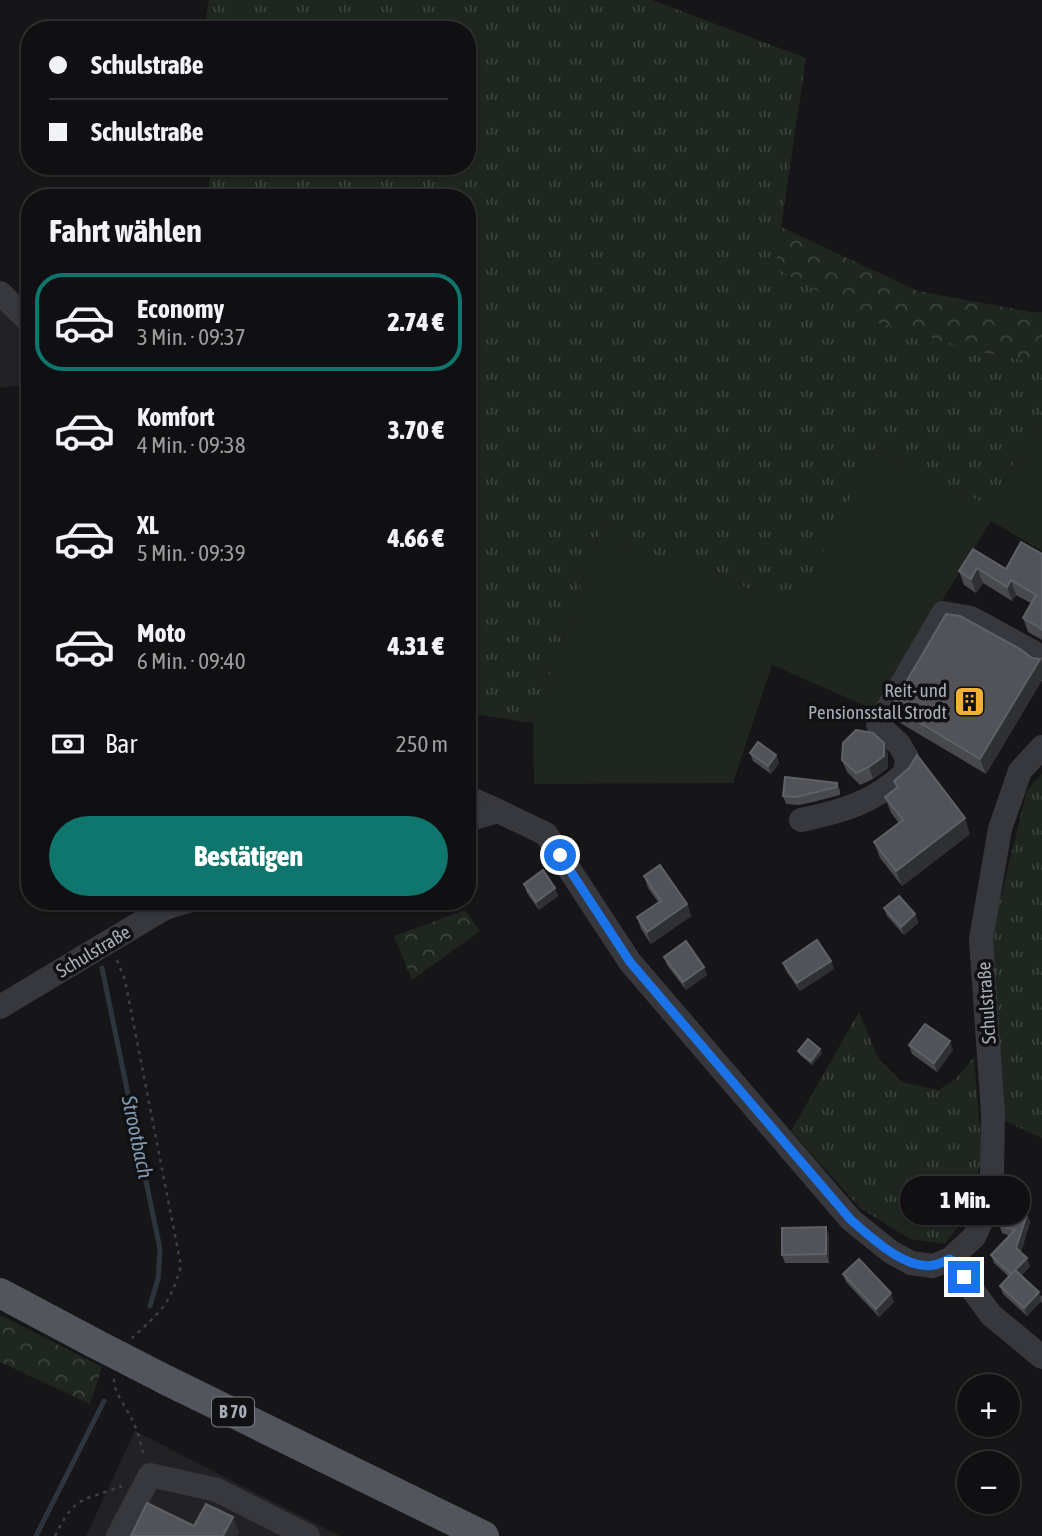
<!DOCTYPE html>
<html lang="de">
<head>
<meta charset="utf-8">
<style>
  :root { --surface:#101012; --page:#19191b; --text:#f1f3f6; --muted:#9c9d9f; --line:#303032; --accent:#0f766e }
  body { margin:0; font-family:"Asap Condensed",sans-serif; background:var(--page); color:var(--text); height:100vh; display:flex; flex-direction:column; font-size:26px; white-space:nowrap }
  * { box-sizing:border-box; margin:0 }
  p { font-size:23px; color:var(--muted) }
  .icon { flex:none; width:38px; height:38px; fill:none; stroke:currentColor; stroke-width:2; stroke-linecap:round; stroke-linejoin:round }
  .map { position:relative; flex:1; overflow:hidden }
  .sheet { position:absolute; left:21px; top:189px; width:455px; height:721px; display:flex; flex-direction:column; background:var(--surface); border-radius:28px; box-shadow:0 2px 5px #0004,0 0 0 2px var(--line) }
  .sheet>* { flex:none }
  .banner { position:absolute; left:21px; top:21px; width:455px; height:154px; border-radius:28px; box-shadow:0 2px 5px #0004,0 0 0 2px var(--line); display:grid; align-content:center; height:154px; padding:0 28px; background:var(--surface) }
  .controls { position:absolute; left:957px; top:1374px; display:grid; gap:14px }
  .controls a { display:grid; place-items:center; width:63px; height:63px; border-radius:50%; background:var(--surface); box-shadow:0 2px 5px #0004,0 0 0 2px var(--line); font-size:35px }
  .end { position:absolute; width:32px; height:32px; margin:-16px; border:9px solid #1a73e8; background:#fff; box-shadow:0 0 0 4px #fff }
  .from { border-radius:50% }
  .bubble { position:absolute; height:49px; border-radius:24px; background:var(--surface); box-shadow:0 2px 5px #0004,0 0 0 2px var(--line); font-size:23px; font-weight:800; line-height:49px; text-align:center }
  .banner b { display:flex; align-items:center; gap:24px; height:66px; font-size:26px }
  .banner b+b { border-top:2px solid var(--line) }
  .banner i { width:18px; height:18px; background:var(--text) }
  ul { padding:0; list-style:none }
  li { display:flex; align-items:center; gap:21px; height:98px; margin:0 14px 10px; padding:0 14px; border:4px solid transparent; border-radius:28px }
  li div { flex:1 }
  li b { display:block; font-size:26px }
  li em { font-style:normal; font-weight:800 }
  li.on { border-color:var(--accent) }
  li>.icon { width:63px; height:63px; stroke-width:1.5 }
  h2 { padding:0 28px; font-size:32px; line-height:84px }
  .pay { display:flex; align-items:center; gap:18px; height:77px; padding:0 28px; font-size:26px }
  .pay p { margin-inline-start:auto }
  .action { display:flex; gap:14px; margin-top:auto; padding:14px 28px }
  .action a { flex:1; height:80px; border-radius:42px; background:var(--accent); color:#fff; font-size:28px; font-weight:800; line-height:80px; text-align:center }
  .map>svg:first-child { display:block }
  .built { fill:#222225 }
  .grass { fill:url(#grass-tufts) }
  .forest { fill:url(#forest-crowns) }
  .garden { fill:#1e261f }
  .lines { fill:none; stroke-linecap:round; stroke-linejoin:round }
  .stream { stroke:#2c353c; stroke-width:5 }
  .path { stroke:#3d3f44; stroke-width:2.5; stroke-dasharray:3.5 5; stroke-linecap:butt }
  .minor { stroke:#37383d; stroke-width:24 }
  .major { stroke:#53555c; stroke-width:30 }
  .major-bridge { stroke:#53555c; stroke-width:30 }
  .wall { fill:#47494d }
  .shaded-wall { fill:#2f3033 }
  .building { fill:#525359; stroke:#5f6168; stroke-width:2 }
  .route { stroke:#1a73e8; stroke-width:9 }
  .labels { text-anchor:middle; stroke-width:7; stroke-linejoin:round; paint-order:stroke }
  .shield { fill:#111113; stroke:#7b7e86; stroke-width:2 }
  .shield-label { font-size:18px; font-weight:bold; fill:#a8adb8 }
  .poi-label { font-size:19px; fill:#a8adb8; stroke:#111113; text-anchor:end }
  .street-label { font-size:19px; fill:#a8adb8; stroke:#111113 }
  .water-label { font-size:21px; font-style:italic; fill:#7f9bb3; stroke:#111113 }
</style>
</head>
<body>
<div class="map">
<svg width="1042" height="1536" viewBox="0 0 1042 1536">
  <defs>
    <pattern id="grass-tufts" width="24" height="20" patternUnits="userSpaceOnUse" patternTransform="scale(1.75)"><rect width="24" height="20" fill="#1e261f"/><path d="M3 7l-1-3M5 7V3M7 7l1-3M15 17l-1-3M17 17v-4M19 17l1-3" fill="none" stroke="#3c433d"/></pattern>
    <pattern id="forest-crowns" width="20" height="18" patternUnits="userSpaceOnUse" patternTransform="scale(1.75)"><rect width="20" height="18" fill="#1e261f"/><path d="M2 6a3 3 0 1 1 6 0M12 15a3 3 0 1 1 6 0" fill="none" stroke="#3c433d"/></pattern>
  </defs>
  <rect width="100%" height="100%" fill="#161618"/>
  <g class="built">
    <polygon points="0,302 30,331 30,384 0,388"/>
    <polygon points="135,1431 340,1536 86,1536"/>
  </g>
  <g class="grass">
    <polygon points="209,0 652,0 806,58 775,268 985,353 1042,363 1042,415 989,506 874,451 805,589 761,596 702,564 650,568 601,527 533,723 467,713 467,198 207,198 212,166 467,166 467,30 204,30"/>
    <polygon points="1042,774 1042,1138 1003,1120 990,942 1027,790"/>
    <polygon points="859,1012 878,1058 902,1082 938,1090 956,1079 974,1057 982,1154 970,1210 945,1244 910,1239 860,1208 791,1131"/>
  </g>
  <g class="forest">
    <polygon points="781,227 918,291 1032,312 1042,312 1042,363 985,353 876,322 775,268"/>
    <polygon points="465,910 480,931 412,980 394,936"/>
    <polygon points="0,1315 102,1367 90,1404 0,1362"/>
  </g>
  <polygon class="garden" points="1042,415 1042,551 991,521 875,710 772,665 733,783 534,784 533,723 601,527 650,568 702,564 761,596 804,589 874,451 989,506"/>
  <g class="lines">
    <g class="stream">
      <polyline points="102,968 160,1249 158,1279 150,1306"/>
      <polyline points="36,1536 104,1401"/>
    </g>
    <g class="path">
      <path d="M117,960L125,980L181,1266C170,1305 161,1311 132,1338"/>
      <path d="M114,1379C113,1393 129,1410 134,1424C139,1434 141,1446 144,1456"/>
      <path d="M55,1536C76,1494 81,1502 122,1486"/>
    </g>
    <g class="minor">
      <polyline points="0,293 30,322"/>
      <polyline points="467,797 498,811"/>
      <polyline points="467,820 498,811 546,834 630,962 851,1220 891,1252 911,1263 933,1266 950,1259 974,1237 986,1211 992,1174 993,1114 981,939 1000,829 1020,771 1042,747"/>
      <path d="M801,820C843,811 873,803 905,773L907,758L899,744L878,725L943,613L971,618L1035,653L1042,660"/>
      <polyline points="0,1007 165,908 188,901"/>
      <polyline points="950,1259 991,1315 1042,1357"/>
      <polyline points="118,1536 150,1475 217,1490 308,1536"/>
    </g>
    <g class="major">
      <polyline points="0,1293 94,1343"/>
      <polyline points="166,1380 484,1536"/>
    </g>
    <polyline class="major-bridge" points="94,1343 166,1380"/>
  </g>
  <g class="wall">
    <polygon points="973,549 1006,569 1042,554 1042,640 1028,632 1023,618 1031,603 1016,595 1012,601 983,583 976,593 964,585 959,571"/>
    <polygon points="1032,658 1040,659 1042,665 1042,680 986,774 897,721 892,706"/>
    <polygon points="884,743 888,755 888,768 873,779 860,785 847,772 842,760"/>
    <polygon points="750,753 776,755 779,763 771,774 753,761"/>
    <polygon points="894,781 970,834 902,886 880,858 874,842 899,823 891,813 885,797 896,788"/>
    <polygon points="837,783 840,791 840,795 813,802 799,805 786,804 783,796"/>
    <polygon points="644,876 687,904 691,916 651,944 641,929 637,917 658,902 648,888"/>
    <polygon points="524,884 555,888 558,896 539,910 527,893"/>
    <polygon points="884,908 915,914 918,923 904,935 887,916"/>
    <polygon points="664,957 704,967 707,975 686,990 667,965"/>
    <polygon points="831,961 834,969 800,991 786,971 783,963"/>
    <polygon points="909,1045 953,1050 937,1072 912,1054"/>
    <polygon points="820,1049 822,1053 812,1065 800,1055 798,1051"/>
    <polygon points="1027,1214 1030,1222 1021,1252 1030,1266 1021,1276 1040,1297 1042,1295 1042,1304 1041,1301 1027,1316 1003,1294 1000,1286 1009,1277 994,1263 991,1255 1010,1236 1002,1233 999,1225"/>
    <polygon points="829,1235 829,1263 785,1263 782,1255"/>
    <polygon points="843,1274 894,1302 879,1317 846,1282"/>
  </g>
  <g class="shaded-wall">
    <polygon points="977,568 983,583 976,593 971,579"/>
    <polygon points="1011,580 1016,595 1012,601 1007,587"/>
    <polygon points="1040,659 1042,665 1042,680 986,774 980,759"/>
    <polygon points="884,743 888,755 888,768 873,779 869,767"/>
    <polygon points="467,745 470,752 467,757"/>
    <polygon points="776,755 779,763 771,774 768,766"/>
    <polygon points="965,818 970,834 902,886 896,871"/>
    <polygon points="555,888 558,896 539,910 536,902"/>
    <polygon points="687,904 691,916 651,944 647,932"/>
    <polygon points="915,914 918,923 904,935 901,927"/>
    <polygon points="831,961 834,969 800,991 797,983"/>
    <polygon points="704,967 707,975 686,990 683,982"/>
    <polygon points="950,1041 953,1050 937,1072 934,1063"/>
    <polygon points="820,1049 822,1053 812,1065 811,1061"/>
    <polygon points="1027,1214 1030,1222 1019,1256 1016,1248"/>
    <polygon points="826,1227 829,1235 829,1263 826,1254"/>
    <polygon points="1027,1258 1030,1266 1014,1282 1011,1274"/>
    <polygon points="1039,1292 1041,1301 1027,1316 1024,1308"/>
    <polygon points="891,1293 894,1302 879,1317 876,1309"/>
    <polygon points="233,1517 239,1533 237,1536 223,1536"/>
  </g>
  <g class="building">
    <polygon points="1021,542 1042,554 1042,630 1040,628 1023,618 1036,595 1011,580 1007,587 977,568 971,579 959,571 973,549 1006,569"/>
    <polygon points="946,614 960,616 1020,649 1032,658 1040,659 980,759 892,706"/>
    <polygon points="856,730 873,733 884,743 884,756 869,767 856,773 842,760 843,743"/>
    <polygon points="758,742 776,755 768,766 750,753"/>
    <polygon points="917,755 965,818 896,871 874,842 903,820 885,797 898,787 894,781 909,768"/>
    <polygon points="785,777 837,783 837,787 796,797 783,796"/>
    <polygon points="660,865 687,904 647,932 637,917 661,901 644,876"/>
    <polygon points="543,870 555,888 536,902 524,884"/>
    <polygon points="899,896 915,914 901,927 884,908"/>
    <polygon points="817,940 831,961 797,983 783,963"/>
    <polygon points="686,941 704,967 683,982 664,957"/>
    <polygon points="925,1024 950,1041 934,1063 909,1045"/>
    <polygon points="808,1039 820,1049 811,1061 798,1051"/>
    <polygon points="1005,1207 1027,1214 1016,1248 1027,1258 1011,1274 991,1255 1015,1230 999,1225"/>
    <polygon points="826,1227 826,1254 782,1255 782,1228"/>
    <polygon points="859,1259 891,1293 876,1309 843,1274"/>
    <polygon points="1015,1270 1039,1292 1024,1308 1000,1286"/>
    <polygon points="147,1503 194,1526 206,1504 233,1517 223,1536 131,1536"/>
  </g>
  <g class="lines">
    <path class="route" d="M560,855L630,962L851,1220C871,1237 906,1271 934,1265C939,1264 945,1261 950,1259L964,1277"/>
  </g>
  <defs>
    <symbol id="building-square" viewBox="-11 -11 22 22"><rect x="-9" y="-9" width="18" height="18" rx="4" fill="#f2b134" stroke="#111113"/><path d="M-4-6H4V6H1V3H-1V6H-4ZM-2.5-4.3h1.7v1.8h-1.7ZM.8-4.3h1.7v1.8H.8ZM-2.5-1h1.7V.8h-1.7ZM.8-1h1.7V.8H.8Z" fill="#111"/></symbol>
  </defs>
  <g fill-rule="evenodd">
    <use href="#building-square" x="952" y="684" width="35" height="35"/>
  </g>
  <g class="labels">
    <rect class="shield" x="212" y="1397.5" width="42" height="29" rx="5"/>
    <g class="shield-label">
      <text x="233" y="1418">B 70</text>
    </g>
    <g class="poi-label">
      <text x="947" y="697">Reit- und<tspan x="947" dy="22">Pensionsstall Strodt</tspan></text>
    </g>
    <g class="street-label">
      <text transform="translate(93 951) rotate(-31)" y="7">Schulstraße</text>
      <text transform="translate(986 1003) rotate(-94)" y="7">Schulstraße</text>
    </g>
    <g class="water-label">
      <text transform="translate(137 1137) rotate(78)" y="7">Strootbach</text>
    </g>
  </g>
</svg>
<div class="controls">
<a>+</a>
<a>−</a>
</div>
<i class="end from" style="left:560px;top:855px"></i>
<i class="end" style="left:964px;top:1277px"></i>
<div class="bubble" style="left:900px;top:1176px;width:130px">1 Min.</div>
<div class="banner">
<b><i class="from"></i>Schulstraße</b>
<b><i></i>Schulstraße</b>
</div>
<section class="sheet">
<h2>Fahrt wählen</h2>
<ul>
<li class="on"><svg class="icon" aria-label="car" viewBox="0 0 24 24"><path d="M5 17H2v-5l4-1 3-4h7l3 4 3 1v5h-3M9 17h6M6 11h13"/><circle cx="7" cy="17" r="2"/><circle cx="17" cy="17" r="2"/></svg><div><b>Economy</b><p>3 Min. · 09:37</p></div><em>2.74 €</em></li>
<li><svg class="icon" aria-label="car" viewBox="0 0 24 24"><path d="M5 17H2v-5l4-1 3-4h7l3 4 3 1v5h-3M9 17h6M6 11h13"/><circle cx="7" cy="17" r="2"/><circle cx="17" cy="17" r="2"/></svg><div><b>Komfort</b><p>4 Min. · 09:38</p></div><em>3.70 €</em></li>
<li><svg class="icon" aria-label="car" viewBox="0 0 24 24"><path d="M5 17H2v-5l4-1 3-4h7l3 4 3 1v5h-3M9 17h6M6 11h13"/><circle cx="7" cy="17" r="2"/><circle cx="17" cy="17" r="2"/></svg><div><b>XL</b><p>5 Min. · 09:39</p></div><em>4.66 €</em></li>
<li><svg class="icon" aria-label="car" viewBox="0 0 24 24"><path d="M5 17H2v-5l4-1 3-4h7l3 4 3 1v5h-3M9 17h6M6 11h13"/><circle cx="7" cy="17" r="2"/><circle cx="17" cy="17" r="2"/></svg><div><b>Moto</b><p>6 Min. · 09:40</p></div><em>4.31 €</em></li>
</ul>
<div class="pay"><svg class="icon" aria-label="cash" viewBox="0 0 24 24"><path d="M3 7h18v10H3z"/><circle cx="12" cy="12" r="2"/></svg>Bar<p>250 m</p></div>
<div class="action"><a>Bestätigen</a></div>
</section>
</div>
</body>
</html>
